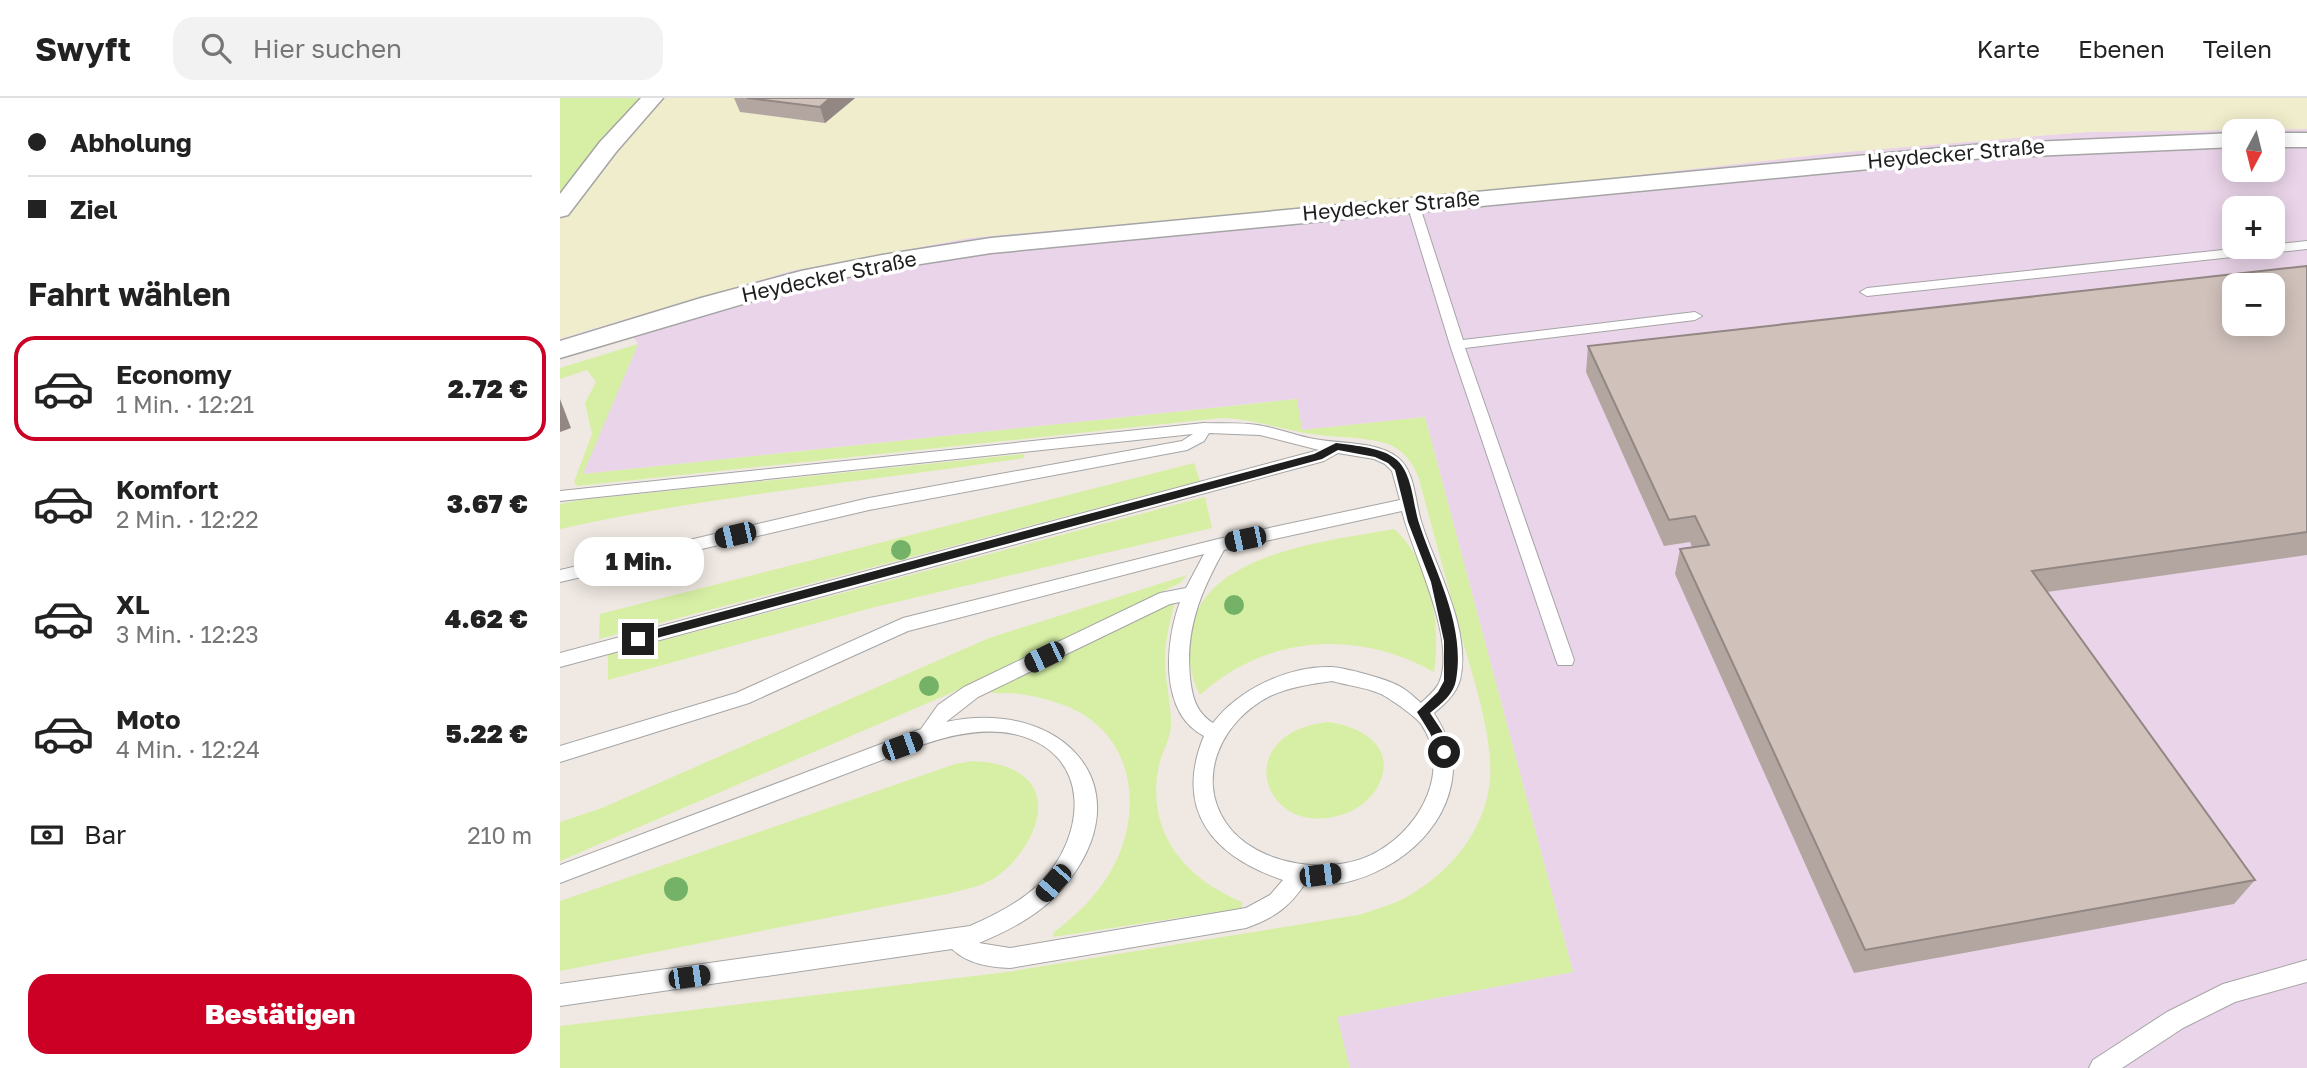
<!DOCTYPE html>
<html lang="de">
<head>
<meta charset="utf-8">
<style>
  :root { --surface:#fff; --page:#f2f2f2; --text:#222; --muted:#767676; --line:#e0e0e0; --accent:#cb0024 }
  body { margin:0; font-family:"Golos Text",sans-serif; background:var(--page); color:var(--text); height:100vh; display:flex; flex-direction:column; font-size:26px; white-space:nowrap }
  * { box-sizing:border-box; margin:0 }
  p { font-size:23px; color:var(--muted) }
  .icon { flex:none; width:38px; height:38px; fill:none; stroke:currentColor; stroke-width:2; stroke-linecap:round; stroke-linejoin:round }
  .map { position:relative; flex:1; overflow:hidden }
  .panel { display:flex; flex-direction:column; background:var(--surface); width:560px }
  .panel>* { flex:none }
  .guide { display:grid; align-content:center; height:154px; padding:0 28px; background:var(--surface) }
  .needle { width:46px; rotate:187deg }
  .controls { position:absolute; left:1662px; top:21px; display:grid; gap:14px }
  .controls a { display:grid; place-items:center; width:63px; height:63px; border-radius:14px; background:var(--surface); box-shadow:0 4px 18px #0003; font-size:35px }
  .end { position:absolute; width:32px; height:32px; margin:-16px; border:9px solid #1e1e1e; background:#fff; box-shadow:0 0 0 4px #fff }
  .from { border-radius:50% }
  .bubble { position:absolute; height:49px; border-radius:21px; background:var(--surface); box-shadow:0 4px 18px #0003; font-size:23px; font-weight:800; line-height:49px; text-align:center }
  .car { position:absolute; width:21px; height:42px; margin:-21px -10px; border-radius:9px; box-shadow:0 0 5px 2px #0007; background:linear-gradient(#222 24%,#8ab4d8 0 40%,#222 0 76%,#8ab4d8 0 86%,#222 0) }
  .guide b { display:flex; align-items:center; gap:24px; height:66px; font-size:26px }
  .guide b+b { border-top:2px solid var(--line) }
  .guide i { width:18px; height:18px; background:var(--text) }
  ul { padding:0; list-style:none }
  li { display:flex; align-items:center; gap:21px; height:105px; margin:0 14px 10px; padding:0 14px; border:4px solid transparent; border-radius:21px }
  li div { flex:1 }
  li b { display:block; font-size:26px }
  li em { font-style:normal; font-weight:800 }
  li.active { border-color:var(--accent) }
  li>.icon { width:63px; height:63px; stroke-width:1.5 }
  h2 { padding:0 28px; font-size:32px; line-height:84px }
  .pay { display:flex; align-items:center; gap:18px; height:77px; padding:0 28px; font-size:26px }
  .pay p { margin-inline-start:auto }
  .action { display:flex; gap:14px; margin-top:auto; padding:14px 28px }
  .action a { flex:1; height:80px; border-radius:21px; background:var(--accent); color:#fff; font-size:28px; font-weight:800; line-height:80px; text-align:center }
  header { display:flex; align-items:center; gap:42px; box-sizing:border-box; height:98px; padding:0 35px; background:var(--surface); border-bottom:2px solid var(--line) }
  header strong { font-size:33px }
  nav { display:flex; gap:38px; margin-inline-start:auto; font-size:24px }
  .search { width:490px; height:63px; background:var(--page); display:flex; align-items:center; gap:18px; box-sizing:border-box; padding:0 24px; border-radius:21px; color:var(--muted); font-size:26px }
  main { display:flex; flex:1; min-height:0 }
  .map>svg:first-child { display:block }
  .industrial { fill:#ead4e9; fill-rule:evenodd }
  .farmland { fill:#f0edcc }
  .grass { fill:#d6efa4 }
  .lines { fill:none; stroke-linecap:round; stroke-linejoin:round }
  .service-casing { stroke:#a5a5a5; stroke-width:2 }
  .minor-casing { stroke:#a5a5a5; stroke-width:3 }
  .service { fill:#fff; fill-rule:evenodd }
  .minor { fill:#fff; fill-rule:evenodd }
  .tree { fill:#74b367 }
  .wall { fill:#b3a6a1 }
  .shaded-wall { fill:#928783 }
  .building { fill:#d0c1bb; stroke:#928783; stroke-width:2; fill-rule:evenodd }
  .route { fill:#1e1e1e }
  .labels { text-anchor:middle; stroke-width:7; stroke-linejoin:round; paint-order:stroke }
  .far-street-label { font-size:21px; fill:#1e1e1e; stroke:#fff }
</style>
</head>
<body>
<header>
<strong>Swyft</strong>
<div class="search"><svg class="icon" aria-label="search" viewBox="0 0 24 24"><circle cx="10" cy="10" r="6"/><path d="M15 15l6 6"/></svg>Hier suchen</div>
<nav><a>Karte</a><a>Ebenen</a><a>Teilen</a></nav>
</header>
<main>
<section class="panel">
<div class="guide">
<b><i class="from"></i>Abholung</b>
<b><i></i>Ziel</b>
</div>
<h2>Fahrt wählen</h2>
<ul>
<li class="active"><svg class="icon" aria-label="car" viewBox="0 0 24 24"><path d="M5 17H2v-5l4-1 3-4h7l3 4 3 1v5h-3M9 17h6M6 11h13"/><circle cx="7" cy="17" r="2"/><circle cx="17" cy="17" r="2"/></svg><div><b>Economy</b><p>1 Min. · 12:21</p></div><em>2.72 €</em></li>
<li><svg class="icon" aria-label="car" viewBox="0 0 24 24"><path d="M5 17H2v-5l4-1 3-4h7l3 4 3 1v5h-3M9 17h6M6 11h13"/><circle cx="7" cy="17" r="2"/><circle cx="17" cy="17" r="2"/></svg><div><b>Komfort</b><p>2 Min. · 12:22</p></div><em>3.67 €</em></li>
<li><svg class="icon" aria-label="car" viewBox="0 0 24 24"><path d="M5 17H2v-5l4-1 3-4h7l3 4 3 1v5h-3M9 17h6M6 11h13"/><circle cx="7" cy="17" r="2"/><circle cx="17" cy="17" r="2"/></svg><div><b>XL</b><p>3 Min. · 12:23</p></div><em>4.62 €</em></li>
<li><svg class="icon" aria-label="car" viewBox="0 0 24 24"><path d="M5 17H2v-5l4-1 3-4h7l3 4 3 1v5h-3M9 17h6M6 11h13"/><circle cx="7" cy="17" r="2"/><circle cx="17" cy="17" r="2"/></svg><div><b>Moto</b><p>4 Min. · 12:24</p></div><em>5.22 €</em></li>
</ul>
<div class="pay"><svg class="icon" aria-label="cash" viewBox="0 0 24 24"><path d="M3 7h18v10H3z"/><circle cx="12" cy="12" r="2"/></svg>Bar<p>210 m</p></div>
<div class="action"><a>Bestätigen</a></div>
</section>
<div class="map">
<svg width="1747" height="970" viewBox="0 0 1747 970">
  <rect width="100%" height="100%" fill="#f0e9e3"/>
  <path class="industrial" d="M1747,31V970H790L777,919L1013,874L865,319L742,332L736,301L22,376L78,246L63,222L231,173L409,140L953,91L1288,53L1527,34ZM1675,33H1713V72H1675ZM1675,110H1713V149H1675ZM1675,187H1713V226H1675Z"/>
  <polygon class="farmland" points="93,0 1747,0 1747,31 1527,34 1275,55 953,91 409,140 231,173 0,240 0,112"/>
  <g class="grass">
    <polygon points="0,0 93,0 0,112"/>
    <path d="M78,246L23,376L737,301L742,332L865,319L1013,874L777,919L790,970H0V928L447,874L798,817C813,812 829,808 843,801C888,777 926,733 930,681C933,642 916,588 905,551C890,494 874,438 859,381C853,365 845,353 828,346C804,338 776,340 752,336C720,332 693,320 661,320L17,388L14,384L32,336L25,305L36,284L27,272L0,281V270Z"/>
    <path d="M464,356V360C309,383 153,397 0,431V406L20,402Z"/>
    <polygon points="634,365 640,383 39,541 40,516"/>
    <polygon points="645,399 652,430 315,509 48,582 48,557"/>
    <path d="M834,431C872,464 881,527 874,574C797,531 706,537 640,597C630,578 628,560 630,539C638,454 770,443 834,431Z"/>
    <polygon points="627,477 620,485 391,595 0,763 0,724 42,710 429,540"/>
    <path d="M615,503C610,523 605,542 605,562C605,583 611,604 611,626C611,642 600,656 598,672C587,736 626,781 682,804V810L493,839L494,834C515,818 535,800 549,776C584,719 577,640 511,610C495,603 476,598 459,596C448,594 436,597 427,593Z"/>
    <path d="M768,624C803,628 839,651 817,690C809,703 798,711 784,716C703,744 667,635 768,624Z"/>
    <path d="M413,663C428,664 445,666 459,675C502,702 464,762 433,781C419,789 403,792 387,796L0,873V803L395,666Z"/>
  </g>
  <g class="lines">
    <defs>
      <g id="service">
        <polygon points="853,102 859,106 903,242 1135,214 1142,218 1135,222 905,250 1014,562 1012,567 998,567 996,562 890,247 847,106"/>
        <polygon points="1747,143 1747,151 1307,198 1300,194 1307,190"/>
        <path d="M644,325C663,326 684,324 703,328C720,331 737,338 754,341C780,346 816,343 837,359C855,372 855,403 861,423C875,469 912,531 900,582C896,596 885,606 874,615C881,627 892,646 893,659C897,724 842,772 783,785C772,787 757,784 746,784C730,809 714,820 686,830L450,870C429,869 408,866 392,851L0,908V886L410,828C435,817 459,805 478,787C527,740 534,654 454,636C421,629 386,638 356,649L0,785V767L361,631L378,607L404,589L600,495L626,490L644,456L348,533L189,605L0,664V648L176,595L343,520L658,441L840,402L832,373L825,366L814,361L778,355L764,363L0,569V555L759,352L700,337L649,335L644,343L627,352L309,412L0,484V472L309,400L622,343L633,336L0,403V393ZM842,413C852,455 898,543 879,585C875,593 867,599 861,605C854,599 847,592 839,588C827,581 786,570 772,569C729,567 678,592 653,625C636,614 632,599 630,579C625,531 641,493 664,452ZM620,504C605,544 599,615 644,638C613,713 654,759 723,782L710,797L686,810L450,850L419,845C450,832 481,816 503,790C588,689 501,599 386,624L418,599L610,506ZM772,583C789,588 813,590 828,600C837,606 854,617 861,626C892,671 861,728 820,752C776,780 696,769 666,725C634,678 664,621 710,598C730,589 751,586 772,583Z"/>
        <polygon points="1747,862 1747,884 1675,904 1623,930 1562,970 1529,970 1533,962 1607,914 1663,886"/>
      </g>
      <g id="minor">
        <polygon points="81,0 103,0 56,54 8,117 0,119 0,96 40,44"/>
        <polygon points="1675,35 1675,49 1424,60 431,155 322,172 244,188 0,260 0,243 141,200 241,173 322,157 431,140 1424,46"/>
        <rect x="1713" y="35" width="34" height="14"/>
      </g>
    </defs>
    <use href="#service" class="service-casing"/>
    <use href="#minor" class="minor-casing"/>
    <use href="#service" class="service"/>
    <use href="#minor" class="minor"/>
  </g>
  <g class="tree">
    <circle cx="341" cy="452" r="10"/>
    <circle cx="674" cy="507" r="10"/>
    <circle cx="369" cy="588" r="10"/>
    <circle cx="116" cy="791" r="12"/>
  </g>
  <g class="wall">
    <polygon points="174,0 295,0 265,25 180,14"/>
    <polygon points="1747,168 1747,457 1487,494 1695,782 1674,806 1294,875 1115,476 1120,451 1132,449 1130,444 1104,448 1026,274 1028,248"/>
  </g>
  <g class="shaded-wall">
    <polygon points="270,0 295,0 265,25 260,9"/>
    <polygon points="0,301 11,330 0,334"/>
  </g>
  <g class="building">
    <polygon points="187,0 270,0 260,9"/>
    <path d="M1747,168V434L1472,473L1695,782L1305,852L1120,451L1149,447L1135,418L1109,422L1028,248ZM1675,187H1713V226H1675Z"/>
  </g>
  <path class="route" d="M776,345C796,348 822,349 837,362C852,376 853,404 858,422C874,473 906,526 896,582C894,596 881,606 870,615L882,633L890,654L888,658H879L870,635L857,614L878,594L884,583V543L871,484L848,424L835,372L828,365L815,359L778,352L762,361L693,380L78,545L72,541L78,536L754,356Z"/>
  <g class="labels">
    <g class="far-street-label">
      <text transform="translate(1396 56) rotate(-5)" y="7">Heydecker Straße</text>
      <text transform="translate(831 108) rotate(-5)" y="7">Heydecker Straße</text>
      <text transform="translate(269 179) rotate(-12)" y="7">Heydecker Straße</text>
    </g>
  </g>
</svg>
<div class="controls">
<a><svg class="needle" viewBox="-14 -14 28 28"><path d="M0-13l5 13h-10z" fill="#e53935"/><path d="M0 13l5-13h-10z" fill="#767676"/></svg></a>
<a>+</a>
<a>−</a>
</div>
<i class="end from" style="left:884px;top:654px"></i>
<i class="end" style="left:78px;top:541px"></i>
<div class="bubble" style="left:14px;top:439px;width:130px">1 Min.</div>
<i class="car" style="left:175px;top:437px;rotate:257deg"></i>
<i class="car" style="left:685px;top:441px;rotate:258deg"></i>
<i class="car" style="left:484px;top:559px;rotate:244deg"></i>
<i class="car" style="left:342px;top:648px;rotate:70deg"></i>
<i class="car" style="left:760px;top:777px;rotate:83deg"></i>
<i class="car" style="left:493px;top:785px;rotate:221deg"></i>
<i class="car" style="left:129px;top:879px;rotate:82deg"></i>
</div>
</main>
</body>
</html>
